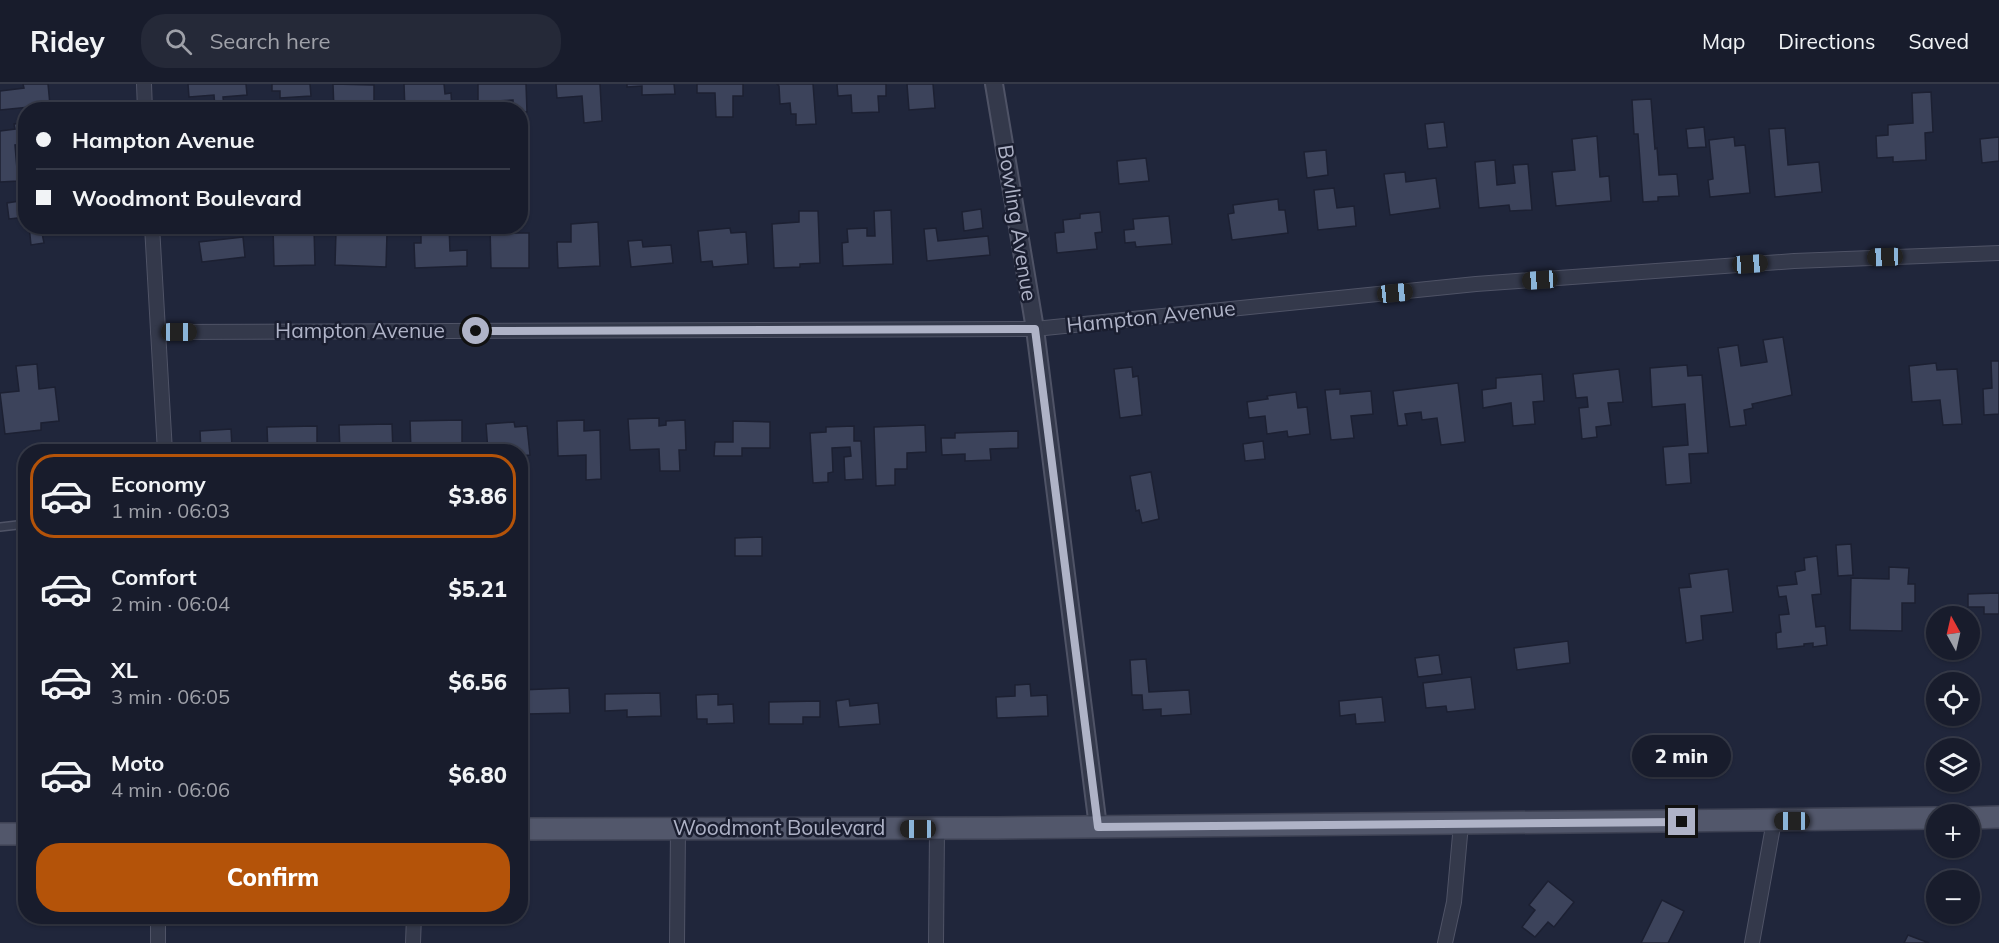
<!DOCTYPE html>
<html lang="en">
<head>
<meta charset="utf-8">
<style>
  :root { --surface:#181c2c; --page:#252938; --text:#f1f3f6; --muted:#9fa1a9; --line:#363a48; --accent:#b45309 }
  body { margin:0; font-family:Mulish,sans-serif; background:var(--page); color:var(--text); height:100vh; display:flex; flex-direction:column; font-size:22px; white-space:nowrap }
  * { box-sizing:border-box; margin:0 }
  p { font-size:20px; color:var(--muted) }
  .icon { flex:none; width:33px; height:33px; fill:none; stroke:currentColor; stroke-width:2; stroke-linecap:round; stroke-linejoin:round }
  .map { position:relative; flex:1; overflow:hidden }
  .sheet { position:absolute; left:18px; top:360px; width:510px; height:480px; display:flex; flex-direction:column; background:var(--surface); border-radius:24px; box-shadow:0 2px 4px #0004,0 0 0 2px var(--line) }
  .sheet>* { flex:none }
  .guide { position:absolute; left:18px; top:18px; width:510px; height:132px; border-radius:24px; box-shadow:0 2px 4px #0004,0 0 0 2px var(--line); display:grid; align-content:center; height:132px; padding:0 18px; background:var(--surface) }
  .needle { width:39px; rotate:352deg }
  .fabs { position:absolute; left:1926px; top:522px; display:grid; gap:12px }
  .fabs a { display:grid; place-items:center; width:54px; height:54px; border-radius:50%; background:var(--surface); box-shadow:0 2px 4px #0004,0 0 0 2px var(--line); font-size:30px }
  .end { position:absolute; width:27px; height:27px; margin:-14px; border:8px solid #afb3c7; background:#111; box-shadow:0 0 0 3px #111 }
  .from { border-radius:50% }
  .bubble { position:absolute; height:42px; border-radius:21px; background:var(--surface); box-shadow:0 2px 4px #0004,0 0 0 2px var(--line); font-size:20px; font-weight:800; line-height:42px; text-align:center }
  .car { position:absolute; width:18px; height:36px; margin:-18px -9px; border-radius:8px; box-shadow:0 0 4px 2px #0007; background:linear-gradient(#222 24%,#8ab4d8 0 40%,#222 0 76%,#8ab4d8 0 86%,#222 0) }
  .guide b { display:flex; align-items:center; gap:21px; height:57px; font-size:22px }
  .guide b+b { border-top:2px solid var(--line) }
  .guide i { width:15px; height:15px; background:var(--text) }
  ul { padding:10px 0 0; list-style:none }
  li { display:flex; align-items:center; gap:18px; height:84px; margin:0 12px 9px; padding:0 6px; border:3px solid transparent; border-radius:24px }
  li div { flex:1 }
  li b { display:block; font-size:22px }
  li em { font-style:normal; font-weight:800 }
  li.on { border-color:var(--accent) }
  li>.icon { width:54px; height:54px; stroke-width:1.5 }
  .primary-button { display:flex; gap:12px; margin-top:auto; padding:12px 18px }
  .primary-button a { flex:1; height:69px; border-radius:24px; background:var(--accent); color:#fff; font-size:24px; font-weight:800; line-height:69px; text-align:center }
  header { display:flex; align-items:center; gap:36px; box-sizing:border-box; height:84px; padding:0 30px; background:var(--surface); border-bottom:2px solid var(--line) }
  header strong { font-size:28px }
  nav { display:flex; gap:33px; margin-inline-start:auto; font-size:21px }
  .search { width:420px; height:54px; background:var(--page); display:flex; align-items:center; gap:15px; box-sizing:border-box; padding:0 21px; border-radius:24px; color:var(--muted); font-size:22px }
  .map>svg:first-child { display:block }
  .building { fill:#3c435b; stroke:#1c2032; stroke-width:1.5 }
  .lines { fill:none; stroke-linecap:round; stroke-linejoin:round }
  .service-casing { stroke:#4f5366; stroke-width:10 }
  .minor-casing { stroke:#4f5366; stroke-width:16 }
  .tertiary-casing { stroke:#4f5366; stroke-width:20 }
  .primary-casing { stroke:#3e4254; stroke-width:24 }
  .service { stroke:#34394b; stroke-width:7 }
  .minor { stroke:#34394b; stroke-width:14 }
  .tertiary { stroke:#34394b; stroke-width:16 }
  .primary { stroke:#52576b; stroke-width:21 }
  .route { stroke:#afb3c7; stroke-width:8 }
  .labels { text-anchor:middle; stroke-width:5; stroke-linejoin:round; paint-order:stroke }
  .street-label { font-size:21px; fill:#afb3c7; stroke:#1a1e30 }
</style>
</head>
<body>
<header>
<strong>Ridey</strong>
<div class="search"><svg class="icon" aria-label="search" viewBox="0 0 24 24"><circle cx="10" cy="10" r="6"/><path d="M15 15l6 6"/></svg>Search here</div>
<nav><a>Map</a><a>Directions</a><a>Saved</a></nav>
</header>
<div class="map">
<svg width="1999" height="859" viewBox="0 0 1999 859">
  <rect width="100%" height="100%" fill="#20263b"/>
  <g class="building">
    <polygon points="23,0 48,0 50,21 0,26 0,7 24,4"/>
    <polygon points="188,0 246,0 247,11 223,13 224,23 215,24 214,11 189,13"/>
    <polygon points="272,0 310,0 311,12 280,14 280,7 272,7"/>
    <polygon points="333,0 374,1 374,17 392,17 393,26 334,26"/>
    <polygon points="404,0 444,0 445,10 451,9 452,26 405,26"/>
    <polygon points="478,0 526,0 527,28 513,26 513,16 478,18"/>
    <polygon points="556,0 600,0 602,37 584,39 582,12 557,14"/>
    <polygon points="627,0 674,0 675,10 642,11 642,2 627,3"/>
    <polygon points="697,0 743,0 743,12 733,12 733,33 716,33 715,9 697,9"/>
    <polygon points="777,0 813,0 816,40 796,41 796,30 791,30 790,19 780,20 779,2"/>
    <polygon points="837,0 886,0 886,12 878,12 879,28 852,29 851,11 838,12"/>
    <polygon points="907,0 933,0 935,24 909,26"/>
    <polygon points="1931,8 1933,48 1925,49 1926,76 1893,78 1893,73 1877,74 1876,52 1888,51 1888,41 1913,39 1912,9"/>
    <polygon points="1651,15 1655,65 1657,64 1659,91 1677,90 1679,112 1658,113 1658,117 1643,118 1638,50 1634,50 1632,16"/>
    <polygon points="1444,38 1447,63 1428,65 1425,40"/>
    <polygon points="26,39 26,60 15,61 18,97 0,98 0,47 15,45 14,40"/>
    <polygon points="1704,43 1706,63 1688,64 1686,45"/>
    <polygon points="1785,44 1788,81 1819,78 1822,108 1775,113 1769,45"/>
    <polygon points="1597,52 1600,93 1609,92 1611,117 1556,122 1552,88 1575,86 1572,55"/>
    <polygon points="1734,53 1735,62 1745,61 1750,109 1710,113 1708,96 1713,95 1709,56"/>
    <polygon points="1999,53 1999,77 1982,79 1980,55"/>
    <polygon points="1326,66 1328,91 1307,94 1304,68"/>
    <polygon points="1146,74 1149,97 1119,100 1117,77"/>
    <polygon points="1495,76 1497,101 1515,99 1513,81 1528,80 1532,126 1510,127 1509,121 1479,124 1475,78"/>
    <polygon points="1405,88 1406,98 1436,94 1440,124 1390,131 1384,90"/>
    <polygon points="1334,104 1337,124 1354,122 1356,142 1318,146 1314,106"/>
    <polygon points="1278,115 1279,126 1285,126 1288,149 1232,156 1228,130 1234,129 1233,121"/>
    <polygon points="26,116 26,133 9,135 7,119"/>
    <polygon points="981,125 983,144 964,147 962,128"/>
    <polygon points="891,126 893,180 843,182 842,159 848,158 847,145 867,144 867,152 875,152 874,127"/>
    <polygon points="799,127 818,127 820,179 800,180 800,183 774,184 772,140 799,138"/>
    <polygon points="1100,128 1102,148 1095,149 1097,165 1057,169 1055,149 1064,148 1063,136 1080,134 1080,130"/>
    <polygon points="1169,132 1172,160 1136,163 1135,158 1125,159 1124,146 1134,145 1133,135"/>
    <polygon points="598,138 600,182 558,184 557,158 571,158 571,140"/>
    <polygon points="29,142 48,142 49,148 42,149 44,159 31,161"/>
    <polygon points="273,142 295,142 295,146 314,145 315,181 274,182"/>
    <polygon points="433,142 449,142 450,167 467,166 467,182 415,184 414,159 421,159 421,150 433,149"/>
    <polygon points="490,142 513,142 513,149 529,149 529,184 491,184"/>
    <polygon points="730,144 731,149 746,148 748,180 713,183 712,177 701,178 698,147"/>
    <polygon points="936,144 938,157 988,152 990,171 927,177 924,145"/>
    <polygon points="336,147 387,149 386,183 335,181"/>
    <polygon points="243,153 245,173 202,178 199,158"/>
    <polygon points="642,156 643,163 671,161 673,179 631,183 628,157"/>
    <polygon points="1783,253 1792,311 1752,320 1753,324 1744,326 1746,341 1730,343 1718,264 1738,261 1741,282 1767,278 1763,256"/>
    <polygon points="1991,277 1999,277 1999,330 1984,331 1983,305 1992,304"/>
    <polygon points="1936,279 1937,286 1957,285 1962,340 1943,341 1940,316 1912,318 1909,282"/>
    <polygon points="37,280 39,305 55,303 59,337 41,339 41,346 5,350 0,309 19,307 16,282"/>
    <polygon points="1687,281 1688,292 1702,291 1708,369 1689,370 1691,399 1666,401 1663,363 1688,361 1685,320 1652,323 1650,284"/>
    <polygon points="1132,283 1133,293 1138,292 1142,331 1120,334 1114,285"/>
    <polygon points="1619,285 1623,318 1608,319 1611,341 1596,343 1597,353 1582,355 1579,324 1588,323 1587,313 1576,314 1573,290"/>
    <polygon points="1542,290 1544,317 1533,318 1535,340 1513,342 1511,319 1483,324 1482,306 1496,304 1496,294"/>
    <polygon points="1458,299 1465,358 1441,361 1437,334 1422,336 1421,328 1405,330 1407,341 1398,342 1393,307"/>
    <polygon points="1340,305 1340,310 1371,307 1373,330 1351,332 1354,354 1331,356 1325,306"/>
    <polygon points="1296,308 1298,324 1307,323 1310,350 1288,353 1287,347 1267,350 1265,332 1249,334 1247,318 1268,315 1267,312"/>
    <polygon points="659,334 659,342 666,341 666,337 685,336 686,366 679,366 680,387 660,387 659,365 630,366 628,335"/>
    <polygon points="462,336 462,368 411,368 410,337"/>
    <polygon points="584,336 584,347 600,346 601,395 586,396 586,371 558,372 557,337"/>
    <polygon points="733,337 770,338 770,364 742,364 742,372 714,372 715,358 733,358"/>
    <polygon points="514,338 515,343 527,342 530,371 520,372 520,368 488,368 486,340"/>
    <polygon points="392,340 393,368 373,368 373,365 340,366 339,341"/>
    <polygon points="925,341 926,368 907,369 907,385 895,385 895,401 876,402 874,343"/>
    <polygon points="317,342 317,368 268,368 267,343"/>
    <polygon points="854,342 854,357 861,357 863,395 845,396 844,373 851,372 850,363 832,364 833,388 828,389 828,398 813,399 810,349 826,348 826,343"/>
    <polygon points="231,345 232,363 243,363 243,368 201,368 200,347"/>
    <polygon points="1018,347 1018,364 990,365 991,376 965,377 965,370 942,371 941,354 955,354 955,349"/>
    <polygon points="1263,357 1265,375 1245,377 1243,360"/>
    <polygon points="1151,388 1159,435 1142,439 1139,426 1136,427 1130,392"/>
    <polygon points="762,453 762,472 735,472 735,454"/>
    <polygon points="1851,460 1853,491 1838,492 1836,461"/>
    <polygon points="1817,472 1821,510 1812,511 1816,543 1825,542 1827,561 1813,563 1813,559 1804,560 1804,562 1777,565 1776,549 1781,548 1779,531 1789,530 1786,512 1779,513 1777,502 1797,500 1795,488 1805,486 1804,474"/>
    <polygon points="1889,483 1909,484 1908,500 1915,500 1915,519 1902,519 1902,547 1850,546 1851,494 1889,495"/>
    <polygon points="1728,485 1733,528 1701,532 1703,556 1686,559 1679,504 1691,503 1689,490"/>
    <polygon points="1999,509 1999,530 1984,530 1984,523 1968,523 1968,510"/>
    <polygon points="1568,557 1570,579 1517,586 1514,564"/>
    <polygon points="1439,571 1442,590 1418,593 1415,574"/>
    <polygon points="1146,575 1149,608 1189,606 1191,630 1161,632 1161,625 1143,626 1142,611 1132,611 1130,576"/>
    <polygon points="1471,593 1475,625 1447,628 1446,622 1426,624 1423,599"/>
    <polygon points="1030,600 1031,612 1047,611 1048,632 997,634 996,613 1015,612 1015,601"/>
    <polygon points="569,604 570,629 527,630 526,625 520,625 520,606"/>
    <polygon points="660,609 661,632 627,633 627,626 605,627 605,610"/>
    <polygon points="718,610 718,621 733,620 734,639 707,640 707,635 697,635 696,611"/>
    <polygon points="1382,613 1385,638 1356,640 1355,630 1340,632 1339,617"/>
    <polygon points="849,615 850,622 878,619 880,640 839,643 836,617"/>
    <polygon points="820,617 820,633 803,633 803,640 769,640 769,618"/>
    <polygon points="1548,797 1574,818 1554,843 1548,838 1535,853 1522,843 1535,826 1529,821"/>
    <polygon points="1662,816 1684,827 1668,859 1641,859"/>
    <polygon points="1908,851 1929,859 1904,859"/>
  </g>
  <g class="lines">
    <defs>
      <polyline id="service" points="0,443 26,440"/>
      <g id="minor">
        <polyline points="144,0 145,26"/>
        <polyline points="152,142 165,368"/>
        <polyline points="158,248 1035,245 1476,200 1794,177 1999,169"/>
        <polyline points="158,832 158,859"/>
        <polyline points="413,859 414,832"/>
        <polyline points="677,859 678,744"/>
        <polyline points="936,859 937,745"/>
        <polyline points="1445,859 1454,818 1461,740"/>
        <polyline points="1752,859 1774,737"/>
      </g>
      <polyline id="tertiary" points="994,0 1035,245 1098,743"/>
      <g id="primary">
        <polyline points="1970,734 1999,733"/>
        <polyline points="520,745 996,744 1936,734"/>
        <polyline points="0,750 26,750"/>
      </g>
    </defs>
    <use href="#service" class="service-casing"/>
    <use href="#minor" class="minor-casing"/>
    <use href="#tertiary" class="tertiary-casing"/>
    <use href="#primary" class="primary-casing"/>
    <use href="#service" class="service"/>
    <use href="#minor" class="minor"/>
    <use href="#tertiary" class="tertiary"/>
    <use href="#primary" class="primary"/>
  </g>
  <g class="lines">
    <polyline class="route" points="476,247 1035,245 1098,743 1682,738"/>
  </g>
  <g class="labels">
    <g class="street-label">
      <text transform="translate(1017 139) rotate(81)" y="7">Bowling Avenue</text>
      <text transform="translate(1151 233) rotate(-6)" y="7">Hampton Avenue</text>
      <text x="360" y="254">Hampton Avenue</text>
      <text x="779" y="751">Woodmont Boulevard</text>
    </g>
  </g>
</svg>
<div class="fabs">
<a><svg class="needle" viewBox="-14 -14 28 28"><path d="M0-13l5 13h-10z" fill="#e53935"/><path d="M0 13l5-13h-10z" fill="#9fa1a9"/></svg></a>
<a><svg class="icon" aria-label="locate" viewBox="0 0 24 24"><circle cx="12" cy="12" r="6"/><path d="M12 2v4M12 18v4M2 12h4M18 12h4"/></svg></a>
<a><svg class="icon" aria-label="layers" viewBox="0 0 24 24"><path d="M12 4l9 5-9 5-9-5zM3 14l9 5 9-5"/></svg></a>
<a>+</a>
<a>−</a>
</div>
<i class="end from" style="left:476px;top:247px"></i>
<i class="end" style="left:1682px;top:738px"></i>
<div class="bubble" style="left:1632px;top:651px;width:99px">2 min</div>
<i class="car" style="left:1885px;top:173px;rotate:268deg"></i>
<i class="car" style="left:1750px;top:180px;rotate:86deg"></i>
<i class="car" style="left:1540px;top:196px;rotate:266deg"></i>
<i class="car" style="left:1395px;top:209px;rotate:84deg"></i>
<i class="car" style="left:179px;top:248px;rotate:90deg"></i>
<i class="car" style="left:1792px;top:737px;rotate:270deg"></i>
<i class="car" style="left:918px;top:745px;rotate:270deg"></i>
<div class="guide">
<b><i class="from"></i>Hampton Avenue</b>
<b><i></i>Woodmont Boulevard</b>
</div>
<section class="sheet">
<ul>
<li class="on"><svg class="icon" aria-label="car" viewBox="0 0 24 24"><path d="M5 17H2v-5l4-1 3-4h7l3 4 3 1v5h-3M9 17h6M6 11h13"/><circle cx="7" cy="17" r="2"/><circle cx="17" cy="17" r="2"/></svg><div><b>Economy</b><p>1 min · 06:03</p></div><em>$3.86</em></li>
<li><svg class="icon" aria-label="car" viewBox="0 0 24 24"><path d="M5 17H2v-5l4-1 3-4h7l3 4 3 1v5h-3M9 17h6M6 11h13"/><circle cx="7" cy="17" r="2"/><circle cx="17" cy="17" r="2"/></svg><div><b>Comfort</b><p>2 min · 06:04</p></div><em>$5.21</em></li>
<li><svg class="icon" aria-label="car" viewBox="0 0 24 24"><path d="M5 17H2v-5l4-1 3-4h7l3 4 3 1v5h-3M9 17h6M6 11h13"/><circle cx="7" cy="17" r="2"/><circle cx="17" cy="17" r="2"/></svg><div><b>XL</b><p>3 min · 06:05</p></div><em>$6.56</em></li>
<li><svg class="icon" aria-label="car" viewBox="0 0 24 24"><path d="M5 17H2v-5l4-1 3-4h7l3 4 3 1v5h-3M9 17h6M6 11h13"/><circle cx="7" cy="17" r="2"/><circle cx="17" cy="17" r="2"/></svg><div><b>Moto</b><p>4 min · 06:06</p></div><em>$6.80</em></li>
</ul>
<div class="primary-button"><a>Confirm</a></div>
</section>
</div>
</body>
</html>
